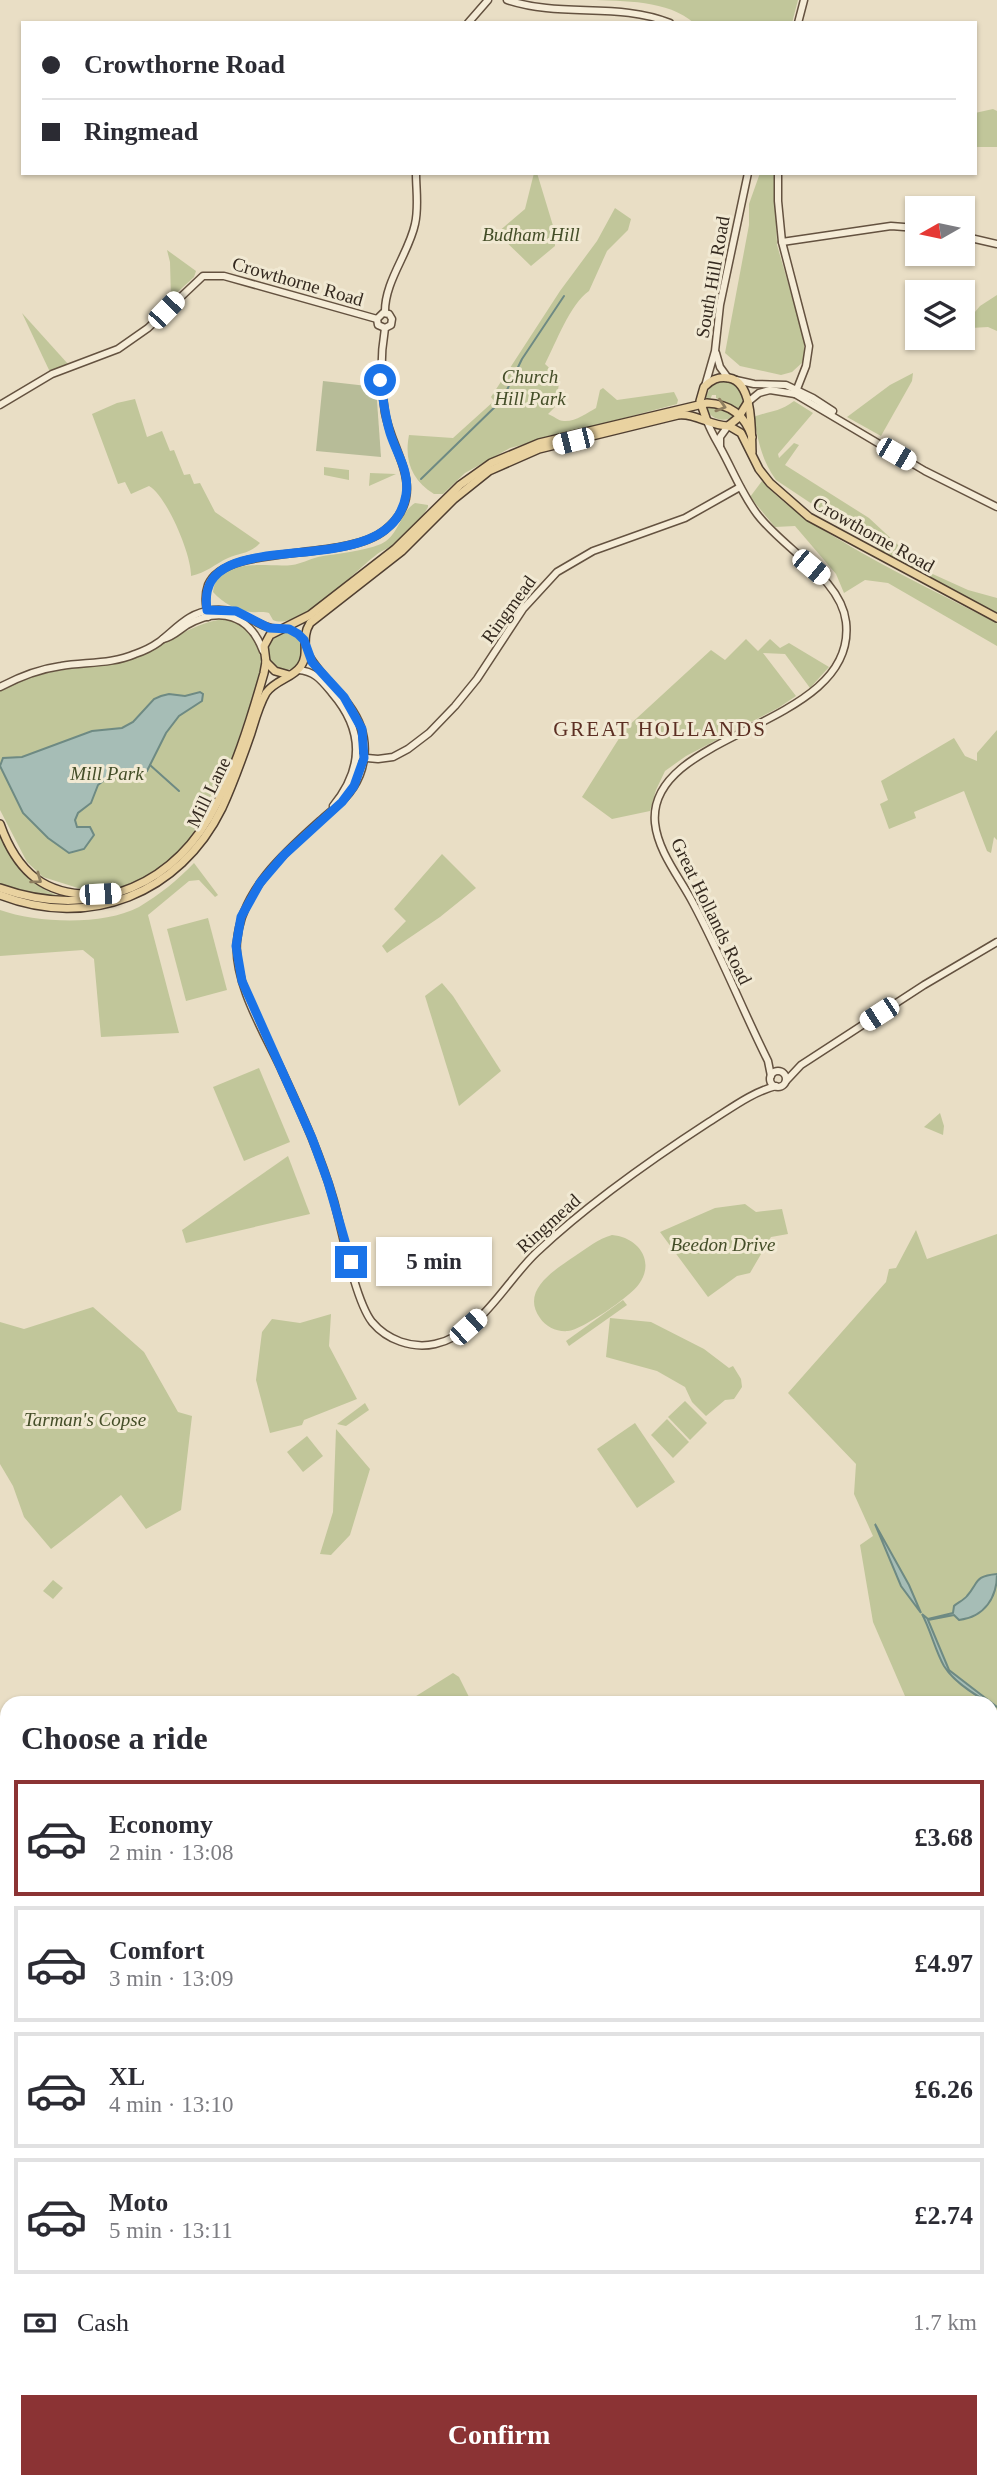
<!DOCTYPE html>
<html lang="en">
<head>
<meta charset="utf-8">
<style>
  :root { --surface:#fff; --page:#f2f2f3; --text:#2b2b33; --muted:#7c7c81; --line:#e1e1e2; --accent:#8b3334 }
  body { margin:0; font-family:Georgia,serif; background:var(--page); color:var(--text); height:100vh; display:flex; flex-direction:column; font-size:26px; white-space:nowrap }
  * { box-sizing:border-box; margin:0 }
  p { font-size:23px; color:var(--muted) }
  .icon { flex:none; width:38px; height:38px; fill:none; stroke:currentColor; stroke-width:2; stroke-linecap:round; stroke-linejoin:round }
  .map { position:relative; flex:1; overflow:hidden }
  .details { position:absolute; left:0px; top:1696px; width:998px; height:793px; display:flex; flex-direction:column; background:var(--surface); border-radius:21px 21px 0 0; box-shadow:0 2px 5px #0004 }
  .details>* { flex:none }
  .top-card { position:absolute; left:21px; top:21px; width:956px; height:154px; border-radius:0px; box-shadow:0 2px 5px #0004; display:grid; align-content:center; height:154px; padding:0 21px; background:var(--surface) }
  .needle { width:46px; rotate:261deg }
  .fabs { position:absolute; left:905px; top:196px; display:grid; gap:14px }
  .fabs a { display:grid; place-items:center; width:70px; height:70px; border-radius:0px; background:var(--surface); box-shadow:0 2px 5px #0004; font-size:35px }
  .end { position:absolute; width:32px; height:32px; margin:-16px; border:9px solid #1a73e8; background:#fff; box-shadow:0 0 0 4px #fff }
  .from { border-radius:50% }
  .bubble { position:absolute; height:49px; border-radius:0px; background:var(--surface); box-shadow:0 2px 5px #0004; font-size:23px; font-weight:700; line-height:49px; text-align:center }
  .car { position:absolute; width:21px; height:42px; margin:-21px -10px; border-radius:9px; box-shadow:0 0 5px 2px #0007; background:linear-gradient(#fff 24%,#345 0 40%,#fff 0 76%,#345 0 86%,#fff 0) }
  .top-card b { display:flex; align-items:center; gap:24px; height:66px; font-size:26px }
  .top-card b+b { border-top:2px solid var(--line) }
  .top-card i { width:18px; height:18px; background:var(--text) }
  ul { padding:0; list-style:none }
  li { display:flex; align-items:center; gap:21px; height:116px; margin:0 14px 10px; padding:0 7px; border:4px solid var(--line); border-radius:0px }
  li div { flex:1 }
  li b { display:block; font-size:26px }
  li em { font-style:normal; font-weight:700 }
  li.selected { border-color:var(--accent) }
  li>.icon { width:63px; height:63px; stroke-width:1.5 }
  h2 { padding:0 21px; font-size:32px; line-height:84px }
  .pay { display:flex; align-items:center; gap:18px; height:77px; padding:0 21px; font-size:26px }
  .pay p { margin-inline-start:auto }
  .cta { display:flex; gap:14px; margin-top:auto; padding:14px 21px }
  .cta a { flex:1; height:80px; border-radius:0px; background:var(--accent); color:#fff; font-size:28px; font-weight:700; line-height:80px; text-align:center }
  .map>svg:first-child { display:block }
  .green { fill:#c1c69a }
  .cemetery { fill:#b7bc98 }
  .water { fill:#a6bdb6; stroke:#6e8a83; stroke-width:2 }
  .lines { fill:none; stroke-linecap:round; stroke-linejoin:round }
  .stream { stroke:#6e8a83; stroke-width:2 }
  .secondary-casing { stroke:#645240; stroke-width:9 }
  .primary-casing { stroke:#503f31; stroke-width:10 }
  .secondary { stroke:#f5ecd7; stroke-width:6 }
  .primary { stroke:#e9d2a0; stroke-width:7 }
  .rail-casing { stroke:#34291f; stroke-width:4.5 }
  .rail { stroke:#f1e9d3; stroke-width:2; stroke-dasharray:5; stroke-linecap:butt }
  .oneway { stroke:#8e7e60 }
  .route { stroke:#1a73e8; stroke-width:9 }
  .labels { text-anchor:middle; stroke-width:6; stroke-linejoin:round; paint-order:stroke }
  .park-label { font-size:19px; font-style:italic; fill:#444e28; stroke:#f1e9d3 }
  .street-label { font-size:19px; fill:#34291f; stroke:#f1e9d3 }
  .neighbourhood-label { font-size:21px; letter-spacing:2px; fill:#5c2f23; stroke:#f1e9d3 }
</style>
</head>
<body>
<div class="map">
<svg width="997" height="2487" viewBox="0 0 997 2487">
  <rect width="100%" height="100%" fill="#e9dec5"/>
  <g class="green">
    <path d="M589,0H798L792,23H694C668,0 624,1 589,0Z"/>
    <polygon points="993,109 997,111 997,147 975,147 975,113"/>
    <polygon points="534,173 537,173 554,229 555,246 531,266 497,233 525,209"/>
    <polygon points="760,173 774,173 777,245 804,338 804,361 792,372 781,375 740,366 725,353 749,225 749,204"/>
    <path d="M615,208L631,219L628,230L607,251L589,291C570,304 556,343 545,364L560,378L555,407L548,414C554,416 558,421 564,421C575,422 587,413 596,408L600,390L603,388L617,400L674,392L678,400L677,404L510,448L465,473L443,494H434C412,480 404,461 409,435L453,438L494,401L491,397L560,291L597,241Z"/>
    <polygon points="167,250 196,271 194,277 171,298 170,262"/>
    <polygon points="997,295 997,331 988,327 971,328 969,319 980,306"/>
    <polygon points="22,313 68,364 50,372"/>
    <polygon points="913,373 912,381 881,436 847,417 890,385"/>
    <path d="M723,381C739,383 747,397 740,412L716,398V395H712L710,400H704L711,386Z"/>
    <path d="M135,399L147,437L162,431L170,451L174,450L184,475L190,474L194,484L200,483L215,512L260,543C250,554 240,553 228,558C215,564 206,573 191,576C192,556 167,496 149,486L131,494L125,482L118,484L92,414L117,403Z"/>
    <path d="M794,401L813,413L778,454L779,458L794,443L799,445L785,465L869,518L926,571L968,590L997,598V613L932,582L884,552L776,480C762,460 758,442 754,417C771,410 778,413 794,401Z"/>
    <path d="M705,406L723,409L736,416C723,423 710,420 705,406Z"/>
    <polygon points="324,467 349,470 349,480 324,475"/>
    <polygon points="370,473 396,474 369,486"/>
    <path d="M762,481C790,512 826,532 862,553C906,578 952,600 997,623V646L888,583L865,580L844,593L836,574L795,526L775,527L750,497Z"/>
    <path d="M415,503L428,505V507C421,520 407,536 395,544C389,548 382,550 376,555C356,570 299,632 273,620L269,613C262,611 258,613 251,612C236,610 223,603 213,592C217,555 269,568 292,565C301,564 309,559 318,557C339,553 361,552 381,544C399,536 400,512 415,503Z"/>
    <path d="M225,619L245,626L256,639L263,667L230,764L215,800L190,840L165,865L127,887L97,894L43,877L27,862L0,810V690C24,678 50,671 78,668C92,666 107,666 121,662C158,652 187,623 225,619Z"/>
    <circle cx="285" cy="651" r="19"/>
    <polygon points="746,639 758,651 770,639 780,648 789,643 829,667 810,688 785,654 763,653 796,696 778,708 686,756 665,771 656,790 650,811 612,819 582,797 625,729 711,650 725,660"/>
    <polygon points="997,730 997,840 994,837 991,853 987,851 964,791 914,812 916,818 889,829 880,804 888,800 881,781 954,738 965,756 977,761 977,753"/>
    <path d="M0,829C12,859 29,888 63,897L52,898L0,886Z"/>
    <polygon points="442,854 476,888 440,917 387,953 382,946 406,921 394,909"/>
    <path d="M194,863L218,895L215,897L199,880L189,881L148,915L179,1033L101,1037L94,959L83,950L0,956V910C37,923 103,926 139,907C159,895 178,880 194,863Z"/>
    <polygon points="208,918 227,990 186,1001 167,929"/>
    <polygon points="442,983 453,996 501,1071 459,1106 425,996"/>
    <polygon points="259,1068 290,1142 244,1161 213,1087"/>
    <polygon points="940,1113 944,1126 943,1135 924,1127"/>
    <polygon points="288,1156 310,1214 186,1243 182,1230"/>
    <polygon points="745,1204 756,1212 782,1209 788,1234 771,1237 750,1273 737,1276 708,1297 660,1232 715,1208"/>
    <polygon points="916,1230 927,1259 997,1234 997,1855 990,1855 990,1703 908,1703 873,1622 860,1545 873,1536 854,1494 856,1464 788,1393 886,1282 889,1269 896,1268"/>
    <path d="M612,1235C637,1237 656,1260 639,1284C631,1296 582,1330 568,1331C557,1332 546,1327 540,1318C520,1290 555,1270 575,1256C587,1248 598,1239 612,1235Z"/>
    <polygon points="623,1300 627,1305 569,1346 566,1341"/>
    <polygon points="93,1307 144,1352 178,1412 192,1416 181,1510 146,1529 121,1495 51,1549 24,1517 13,1486 0,1464 0,1322 24,1329"/>
    <polygon points="331,1314 329,1346 357,1399 304,1420 302,1425 270,1433 256,1380 262,1332 272,1319 300,1323"/>
    <polygon points="610,1318 651,1322 704,1349 729,1368 733,1366 741,1379 742,1387 734,1399 725,1400 706,1416 692,1402 685,1387 657,1371 606,1357"/>
    <polygon points="685,1401 707,1423 690,1440 668,1417"/>
    <polygon points="365,1403 369,1410 346,1426 337,1424"/>
    <polygon points="667,1419 689,1442 673,1458 651,1435"/>
    <polygon points="635,1423 675,1482 637,1508 597,1449"/>
    <polygon points="336,1429 370,1469 350,1535 331,1555 320,1554 333,1512"/>
    <polygon points="307,1436 323,1456 303,1472 287,1452"/>
    <polygon points="53,1580 63,1588 53,1599 43,1591"/>
    <polygon points="453,1673 459,1677 472,1703 405,1703"/>
    <polygon points="527,1696 568,1703 509,1703"/>
    <polygon points="0,1742 7,1746 7,1946 0,1950"/>
    <polygon points="0,2026 7,2042 7,2121 0,2108"/>
    <polygon points="0,2318 7,2321 7,2396 0,2377 0,2339 2,2335 0,2333"/>
    <polygon points="991,2346 997,2368 997,2487 725,2487 723,2482 990,2482"/>
    <polygon points="7,2467 7,2482 185,2482 188,2487 0,2487 0,2470"/>
    <polygon points="202,2482 250,2482 238,2487 205,2487"/>
    <polygon points="340,2482 547,2482 552,2487 325,2487"/>
  </g>
  <polygon class="cemetery" points="323,381 376,387 381,457 316,451"/>
  <g class="water">
    <polygon points="200,692 203,694 202,701 179,716 166,733 147,771 125,775 112,774 98,785 91,803 78,813 75,820 77,827 90,827 94,835 84,849 69,853 48,838 23,813 0,766 3,758 22,757 92,731 122,728 133,722 154,699 161,696 169,694 185,696"/>
    <polygon points="875,1524 909,1585 921,1613 901,1586"/>
    <path d="M997,1574C997,1597 985,1617 959,1620L954,1615L928,1620L949,1670L997,1707C980,1698 955,1684 944,1666C935,1650 931,1631 922,1614L928,1619L953,1613L954,1606C957,1603 964,1600 967,1596C979,1582 974,1576 997,1574Z"/>
  </g>
  <g class="lines">
    <g class="stream">
      <polyline points="504,396 522,359 564,296"/>
      <polyline points="421,479 500,402"/>
      <polyline points="150,765 179,791"/>
    </g>
    <defs>
      <g id="secondary">
        <path d="M507,0C561,18 619,2 670,23"/>
        <polyline points="468,23 488,0"/>
        <polyline points="798,23 804,0"/>
        <polyline points="778,173 778,201 782,242 809,346 806,366 795,394"/>
        <polyline points="962,236 997,244"/>
        <polyline points="782,242 891,226 917,228"/>
        <path d="M385,313C384,282 409,253 415,224C419,207 416,190 416,173"/>
        <polyline points="716,353 720,367 728,378"/>
        <polyline points="736,380 754,384 786,385 813,398 833,411"/>
        <polyline points="705,386 715,351 720,305 748,173"/>
        <polyline points="748,402 759,393 770,390 795,394 925,471 997,507"/>
        <polyline points="0,405 52,374 118,349 148,328 203,276 224,276 377,319 378,325 385,328"/>
        <path d="M707,421C711,432 716,440 721,449C733,471 742,494 757,514C783,549 841,578 846,622C858,728 646,730 655,823C658,852 680,878 693,903C721,955 742,1009 768,1061L771,1076"/>
        <polyline points="720,446 720,437 728,426"/>
        <path d="M208,617C206,606 204,596 208,585C225,542 345,563 385,530C430,493 393,455 385,413C380,383 380,358 385,328L391,325L392,319L389,314L383,313L377,319"/>
        <path d="M163,639C173,637 179,630 187,625C220,606 250,615 263,651"/>
        <path d="M306,650C320,679 350,696 361,727C368,747 365,770 353,788C345,801 333,809 322,819C286,851 241,890 237,941C233,983 265,1034 282,1071C302,1114 321,1156 334,1201C342,1231 355,1300 372,1322C387,1340 412,1349 435,1344C481,1334 505,1282 537,1252C589,1203 649,1161 709,1122C730,1109 752,1092 776,1086"/>
        <path d="M298,670C315,671 322,681 332,693C364,730 364,768 333,806"/>
        <path d="M0,687C19,677 39,669 61,666C86,662 112,664 135,654C144,651 152,647 159,642C177,628 189,612 213,610C244,607 255,628 279,629"/>
        <polyline points="356,757 378,759 393,757 408,749 429,733 455,706 477,679 523,609 557,572 593,551 685,518 740,487"/>
        <circle cx="778" cy="1079" r="8"/>
        <polyline points="786,1081 801,1065 924,985 997,942"/>
        <polyline points="0,1731 7,1736"/>
        <polyline points="990,2184 997,2182"/>
        <polyline points="552,2482 557,2487"/>
      </g>
      <g id="primary">
        <path d="M707,421L700,401L704,387C711,380 718,376 729,378C754,382 751,433 752,452"/>
        <polyline points="729,426 741,433 759,469 770,483 809,517 997,618"/>
        <polyline points="266,662 275,671 289,675"/>
        <path d="M0,824C17,872 45,897 98,894"/>
        <path d="M0,888C82,917 163,895 209,818C234,774 250,722 264,673L266,662L264,646L270,635L310,615L395,549L460,485L491,463L539,443L707,403C729,404 745,415 752,437"/>
        <path d="M0,895C89,930 180,894 222,808C233,784 242,759 251,733C255,720 259,705 266,693C275,680 293,678 301,666C310,653 300,639 310,623L402,551L454,499L489,471L539,449L678,415C696,413 710,426 728,426L738,418L748,402"/>
      </g>
    </defs>
    <use href="#secondary" class="secondary-casing"/>
    <use href="#primary" class="primary-casing"/>
    <use href="#secondary" class="secondary"/>
    <use href="#primary" class="primary"/>
    <defs>
      <g id="rail">
        <polyline points="0,2118 7,2131"/>
        <polyline points="191,2482 194,2487"/>
      </g>
    </defs>
    <use href="#rail" class="rail-casing"/>
    <use href="#rail" class="rail"/>
  </g>
  <defs><path id="oneway-chevron" d="M-2-3.5L2.5 0L-2 3.5" fill="none" stroke-width="1.6" stroke-linecap="round" stroke-linejoin="round" transform="scale(1.75)"/></defs>
  <g class="oneway">
    <use href="#oneway-chevron" transform="translate(721 406) rotate(17)"/>
    <use href="#oneway-chevron" transform="translate(37 879) rotate(36)"/>
  </g>
  <g class="lines">
    <path class="route" d="M351,1262L328,1182L312,1138L242,981L236,946L241,917L260,883L284,855L342,802L354,786L364,758L362,729L344,697L312,662L304,640L298,634L289,629L269,628L236,611L207,610C193,515 390,591 406,495C410,471 397,455 390,433C385,416 383,398 380,380"/>
  </g>
  <g class="labels">
    <g class="park-label">
      <text x="531" y="241">Budham Hill</text>
      <text x="530" y="383">Church<tspan x="530" dy="22">Hill Park</tspan></text>
      <text x="107" y="780">Mill Park</text>
      <text x="723" y="1251">Beedon Drive</text>
      <text x="85" y="1426">Tarman's Copse</text>
    </g>
    <g class="street-label">
      <text transform="translate(712 277) rotate(-80)" y="7">South Hill Road</text>
      <text transform="translate(298 281) rotate(16)" y="7">Crowthorne Road</text>
      <text transform="translate(874 534) rotate(29)" y="7">Crowthorne Road</text>
      <text transform="translate(508 609) rotate(-54)" y="7">Ringmead</text>
      <text transform="translate(208 792) rotate(-64)" y="7">Mill Lane</text>
      <text transform="translate(712 911) rotate(64)" y="7">Great Hollands Road</text>
      <text transform="translate(548 1223) rotate(-42)" y="7">Ringmead</text>
    </g>
    <g class="neighbourhood-label">
      <text x="660" y="736">GREAT HOLLANDS</text>
    </g>
  </g>
</svg>
<div class="fabs">
<a><svg class="needle" viewBox="-14 -14 28 28"><path d="M0-13l5 13h-10z" fill="#e53935"/><path d="M0 13l5-13h-10z" fill="#7c7c81"/></svg></a>
<a><svg class="icon" aria-label="layers" viewBox="0 0 24 24"><path d="M12 4l9 5-9 5-9-5zM3 14l9 5 9-5"/></svg></a>
</div>
<i class="end from" style="left:380px;top:380px"></i>
<i class="end" style="left:351px;top:1262px"></i>
<div class="bubble" style="left:376px;top:1237px;width:116px">5 min</div>
<i class="car" style="left:166px;top:310px;rotate:44deg"></i>
<i class="car" style="left:573px;top:441px;rotate:256deg"></i>
<i class="car" style="left:896px;top:454px;rotate:120deg"></i>
<i class="car" style="left:811px;top:567px;rotate:130deg"></i>
<i class="car" style="left:100px;top:894px;rotate:87deg"></i>
<i class="car" style="left:879px;top:1014px;rotate:237deg"></i>
<i class="car" style="left:468px;top:1327px;rotate:48deg"></i>
<div class="top-card">
<b><i class="from"></i>Crowthorne Road</b>
<b><i></i>Ringmead</b>
</div>
<section class="details">
<h2>Choose a ride</h2>
<ul>
<li class="selected"><svg class="icon" aria-label="car" viewBox="0 0 24 24"><path d="M5 17H2v-5l4-1 3-4h7l3 4 3 1v5h-3M9 17h6M6 11h13"/><circle cx="7" cy="17" r="2"/><circle cx="17" cy="17" r="2"/></svg><div><b>Economy</b><p>2 min · 13:08</p></div><em>£3.68</em></li>
<li><svg class="icon" aria-label="car" viewBox="0 0 24 24"><path d="M5 17H2v-5l4-1 3-4h7l3 4 3 1v5h-3M9 17h6M6 11h13"/><circle cx="7" cy="17" r="2"/><circle cx="17" cy="17" r="2"/></svg><div><b>Comfort</b><p>3 min · 13:09</p></div><em>£4.97</em></li>
<li><svg class="icon" aria-label="car" viewBox="0 0 24 24"><path d="M5 17H2v-5l4-1 3-4h7l3 4 3 1v5h-3M9 17h6M6 11h13"/><circle cx="7" cy="17" r="2"/><circle cx="17" cy="17" r="2"/></svg><div><b>XL</b><p>4 min · 13:10</p></div><em>£6.26</em></li>
<li><svg class="icon" aria-label="car" viewBox="0 0 24 24"><path d="M5 17H2v-5l4-1 3-4h7l3 4 3 1v5h-3M9 17h6M6 11h13"/><circle cx="7" cy="17" r="2"/><circle cx="17" cy="17" r="2"/></svg><div><b>Moto</b><p>5 min · 13:11</p></div><em>£2.74</em></li>
</ul>
<div class="pay"><svg class="icon" aria-label="cash" viewBox="0 0 24 24"><path d="M3 7h18v10H3z"/><circle cx="12" cy="12" r="2"/></svg>Cash<p>1.7 km</p></div>
<div class="cta"><a>Confirm</a></div>
</section>
</div>
</body>
</html>
